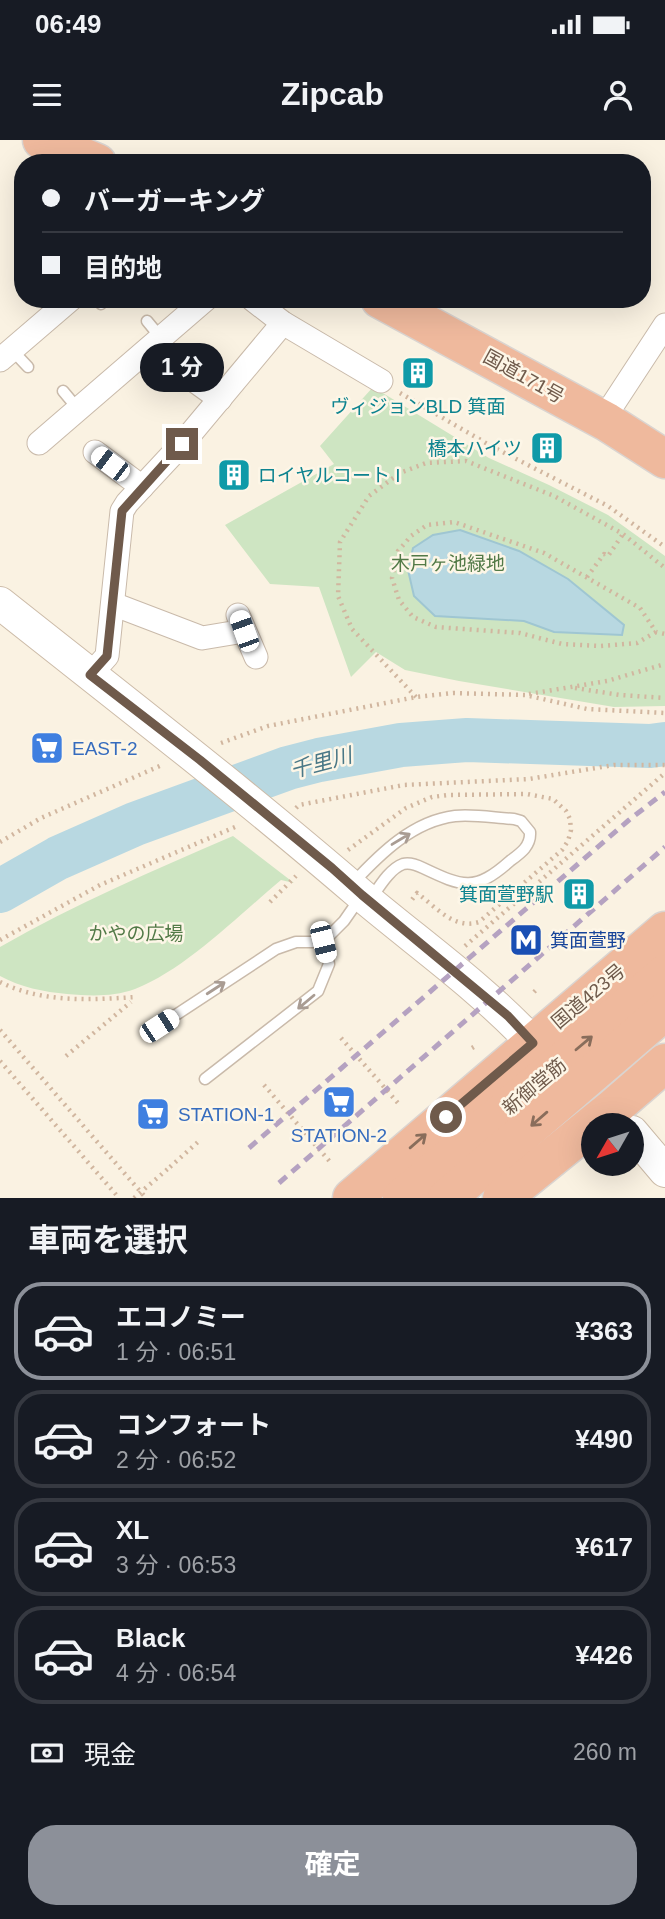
<!DOCTYPE html>
<html lang="ja">
<head>
<meta charset="utf-8">
<style>
  :root { --surface:#171b24; --page:#20242c; --text:#f1f3f6; --muted:#9ea1a6; --line:#363941; --accent:#8c9099 }
  body { margin:0; font-family:Helvetica,"Noto Sans JP",sans-serif; background:var(--page); color:var(--text); height:100vh; display:flex; flex-direction:column; font-size:26px; white-space:nowrap }
  * { box-sizing:border-box; margin:0 }
  p { font-size:23px; color:var(--muted) }
  .icon { flex:none; width:38px; height:38px; fill:none; stroke:currentColor; stroke-width:2; stroke-linecap:round; stroke-linejoin:round }
  .map { position:relative; height:1058px; overflow:hidden }
  .sheet { display:flex; flex-direction:column; background:var(--surface); flex:1 }
  .sheet>* { flex:none }
  .top-card { position:absolute; left:14px; top:14px; width:637px; height:154px; border-radius:28px; box-shadow:0 7px 28px #0002; display:grid; align-content:center; height:154px; padding:0 28px; background:var(--surface) }
  .needle { width:46px; rotate:231deg }
  .tools { position:absolute; left:581px; top:973px; display:grid; gap:14px }
  .tools a { display:grid; place-items:center; width:63px; height:63px; border-radius:50%; background:var(--surface); box-shadow:0 7px 28px #0002; font-size:35px }
  .end { position:absolute; width:32px; height:32px; margin:-16px; border:9px solid #6f5a4b; background:#fff; box-shadow:0 0 0 4px #fff }
  .from { border-radius:50% }
  .bubble { position:absolute; height:49px; border-radius:24px; background:var(--surface); box-shadow:0 7px 28px #0002; font-size:23px; font-weight:700; line-height:49px; text-align:center }
  .car { position:absolute; width:21px; height:42px; margin:-21px -10px; border-radius:9px; box-shadow:0 0 5px 2px #0007; background:linear-gradient(#fff 24%,#345 0 40%,#fff 0 76%,#345 0 86%,#fff 0) }
  .top-card b { display:flex; align-items:center; gap:24px; height:66px; font-size:26px }
  .top-card b+b { border-top:2px solid var(--line) }
  .top-card i { width:18px; height:18px; background:var(--text) }
  ul { padding:0; list-style:none }
  li { display:flex; align-items:center; gap:21px; height:98px; margin:0 14px 10px; padding:0 14px; border:4px solid var(--line); border-radius:28px }
  li div { flex:1 }
  li b { display:block; font-size:26px }
  li em { font-style:normal; font-weight:700 }
  li.on { border-color:var(--accent) }
  li>.icon { width:63px; height:63px; stroke-width:1.5 }
  h2 { padding:0 28px; font-size:32px; line-height:84px }
  .pay { display:flex; align-items:center; gap:18px; height:77px; padding:0 28px; font-size:26px }
  .pay p { margin-inline-start:auto }
  .action { display:flex; gap:14px; margin-top:auto; padding:14px 28px }
  .action a { flex:1; height:80px; border-radius:28px; background:var(--accent); color:#fff; font-size:28px; font-weight:700; line-height:80px; text-align:center }
  .status { display:flex; justify-content:space-between; align-items:center; height:49px; padding:0 35px; background:var(--surface); direction:ltr }
  .status svg { height:19px; fill:currentColor }
  header { display:flex; justify-content:space-between; align-items:center; height:91px; padding:0 28px; background:var(--surface); font-size:32px; font-weight:700 }
  .map>svg:first-child { display:block }
  .green { fill:#cee5c2 }
  .water { fill:#b8d8e1; stroke:#9fc6d2; stroke-width:2 }
  .lines { fill:none; stroke-linecap:round; stroke-linejoin:round }
  .river { stroke:#b8d8e1; stroke-width:44 }
  .lane-casing { stroke:#c9baaa; stroke-width:13 }
  .street-casing { stroke:#c9baaa; stroke-width:25 }
  .secondary-casing { stroke:#ccbba8; stroke-width:34 }
  .highway-casing { stroke:#dad4d0; stroke-width:41 }
  .path { stroke:#d1b69f; stroke-width:4.5; stroke-dasharray:2 5; stroke-linecap:butt }
  .lane { stroke:#fff; stroke-width:10 }
  .street { stroke:#fff; stroke-width:23 }
  .secondary { stroke:#fff; stroke-width:32 }
  .highway { stroke:#efb99d; stroke-width:38 }
  .rail { stroke:#b5a2c1; stroke-width:5; stroke-dasharray:10 7; stroke-linecap:butt }
  .path-bridge { stroke:#d1b69f; stroke-width:4.5; stroke-dasharray:2 5; stroke-linecap:butt }
  .oneway { stroke:#a99c93 }
  .oneway2 { stroke:#896d5b }
  .route { stroke:#6f5a4b; stroke-width:9 }
  .labels { text-anchor:middle; stroke-width:5; stroke-linejoin:round; paint-order:stroke }
  .street-label { font-size:19px; fill:#6f5a4b; stroke:#fdf6e7 }
  .culture-label { font-size:19px; fill:#0d838f; stroke:#fdf6e7; text-anchor:end }
  .park-label { font-size:19px; fill:#527a47; stroke:#fdf6e7 }
  .shop-label { font-size:19px; fill:#366cbe; stroke:#fdf6e7; text-anchor:start }
  .transit-label { font-size:19px; fill:#164399; stroke:#fdf6e7; text-anchor:start }
  .water-label { font-size:21px; font-style:italic; fill:#4a7887; stroke:#fdf6e7 }
</style>
</head>
<body>
<div class="status"><b>06:49</b><svg viewBox="0 0 49 12"><path d="M0 12V9h3v3zM5 12V6h3v6zM10 12V3h3v9zM15 12V0h3v12zM26 1h20v11H26zM47 4h2v5h-2z"/></svg></div>
<header><svg class="icon" aria-label="menu" viewBox="0 0 24 24"><path d="M4 6h16M4 12h16M4 18h16"/></svg>Zipcab<svg class="icon" aria-label="person" viewBox="0 0 24 24"><circle cx="12" cy="8" r="4"/><path d="M4 21q1-7 8-7t8 7"/></svg></header>
<div class="map">
<svg width="665" height="1058" viewBox="0 0 665 1058">
  <rect width="100%" height="100%" fill="#faf2e2"/>
  <g class="green">
    <polygon points="373,247 489,318 549,345 608,375 665,416 665,566 614,567 459,541 405,530 376,512 351,537 319,447 270,444 225,385 334,324 320,306"/>
    <path d="M233,696L294,743L281,740C239,775 185,830 135,849C113,857 90,856 67,854C44,852 20,847 0,836V807C75,764 154,730 233,696Z"/>
  </g>
  <polygon class="water" points="460,390 519,411 568,439 624,485 622,495 554,492 524,481 435,476 414,456 408,430 413,408 433,395"/>
  <g class="lines">
    <polyline class="river" points="0,751 58,718 135,684 288,628 319,620 401,605 467,600 650,606 665,604"/>
    <defs>
      <g id="lane">
        <polyline points="97,159 101,164"/>
        <polyline points="147,181 161,198"/>
        <polyline points="12,210 28,227"/>
        <polyline points="63,251 78,269"/>
        <path d="M353,743C380,714 413,681 455,676C474,674 495,678 514,679L521,681L530,692C531,706 521,713 510,721C475,752 463,747 423,728C417,725 410,722 403,724C389,729 378,749 370,760"/>
        <polyline points="159,886 276,809 296,802 323,802 344,781 360,758"/>
        <polyline points="205,939 318,851 329,824 323,802"/>
      </g>
      <g id="street">
        <polyline points="252,159 283,183 381,241"/>
        <polyline points="0,220 71,159"/>
        <polyline points="177,228 220,259"/>
        <polyline points="607,282 610,269 665,185"/>
        <polyline points="39,303 206,159"/>
        <polyline points="95,312 142,347"/>
        <polyline points="113,464 202,498 244,491"/>
        <polyline points="238,475 256,517"/>
        <polyline points="90,535 107,516 122,371 127,363 182,304 283,183"/>
      </g>
      <g id="secondary">
        <path d="M0,463C121,559 243,653 360,754C418,803 481,847 533,903"/>
        <polyline points="632,992 665,1031"/>
      </g>
      <g id="highway">
        <polyline points="42,0 97,23"/>
        <polyline points="380,159 607,282 665,319"/>
        <polyline points="352,1058 665,791"/>
        <polyline points="402,1058 665,834"/>
        <polyline points="447,1058 665,871"/>
        <polyline points="502,1058 612,969 665,923"/>
      </g>
    </defs>
    <use href="#lane" class="lane-casing"/>
    <use href="#street" class="street-casing"/>
    <use href="#secondary" class="secondary-casing"/>
    <use href="#highway" class="highway-casing"/>
    <g class="path">
      <polyline points="400,253 491,306 608,366 665,407"/>
      <polyline points="587,437 604,414 608,416 623,394"/>
      <polyline points="656,492 637,503 601,506 562,504 520,493 436,487 413,477 399,460 392,438 398,411 411,396 427,385 454,382 544,413 640,468 656,492 665,494"/>
      <polyline points="575,548 620,555 665,558"/>
      <polyline points="529,554 607,541 665,524"/>
      <polyline points="416,557 352,489 338,456 340,402 369,356 400,333 426,323 466,321 554,356 623,394 665,428"/>
      <polyline points="221,603 268,586 416,557 453,553 525,555 587,569 665,573"/>
      <polyline points="296,668 299,665 404,645 529,639 614,625 665,625"/>
      <polyline points="0,702 41,678 162,625"/>
      <path d="M348,710L406,668L432,657L448,655L527,654L553,659L566,671L570,679L571,690L568,701L562,710L479,782C454,790 436,767 417,753L411,761"/>
      <polyline points="270,762 296,736"/>
      <polyline points="0,800 100,745 235,687 232,685"/>
      <polyline points="465,806 665,633"/>
      <path d="M0,842C42,863 91,860 136,857"/>
      <polyline points="534,852 538,848"/>
      <polyline points="0,890 146,1058"/>
      <polyline points="341,898 398,963"/>
      <polyline points="472,908 477,905"/>
      <polyline points="66,916 131,862"/>
      <polyline points="0,921 119,1058"/>
      <polyline points="264,945 331,1023"/>
      <polyline points="170,1027 199,1001"/>
    </g>
    <use href="#lane" class="lane"/>
    <use href="#street" class="street"/>
    <use href="#secondary" class="secondary"/>
    <use href="#highway" class="highway"/>
    <g class="rail">
      <polyline points="249,1008 629,680 665,652"/>
      <polyline points="279,1043 665,707"/>
    </g>
    <polyline class="path-bridge" points="134,1058 170,1027"/>
  </g>
  <defs><path id="oneway-shaft" d="M-6 0H5M1.5-3L5.5 0L1.5 3" fill="none" stroke-width="1.6" stroke-linecap="round" stroke-linejoin="round" transform="scale(1.75)"/></defs>
  <g class="oneway">
    <use href="#oneway-shaft" transform="translate(401 699) rotate(-31)"/>
    <use href="#oneway-shaft" transform="translate(216 848) rotate(-33)"/>
    <use href="#oneway-shaft" transform="translate(306 862) rotate(140)"/>
  </g>
  <g class="oneway2">
    <use href="#oneway-shaft" transform="translate(584 903) rotate(-40)"/>
    <use href="#oneway-shaft" transform="translate(539 979) rotate(139)"/>
    <use href="#oneway-shaft" transform="translate(418 1001) rotate(-41)"/>
  </g>
  <g class="lines">
    <polyline class="route" points="182,304 122,371 107,516 90,535 200,620 332,728 362,755 508,876 533,903 446,977"/>
  </g>
  <defs>
    <symbol id="building-square" viewBox="-11 -11 22 22"><rect x="-9" y="-9" width="18" height="18" rx="4" fill="#0f9aa8" stroke="#fdf6e7"/><path d="M-4-6H4V6H1V3H-1V6H-4ZM-2.5-4.3h1.7v1.8h-1.7ZM.8-4.3h1.7v1.8H.8ZM-2.5-1h1.7V.8h-1.7ZM.8-1h1.7V.8H.8Z" fill="#fff"/></symbol>
    <symbol id="supermarket-square" viewBox="-11 -11 22 22"><rect x="-9" y="-9" width="18" height="18" rx="4" fill="#3f7fe0" stroke="#fdf6e7"/><path d="M-6-5.5h2.5l.6 2H6L4.5 2H-2.5L-4.4-4H-6ZM-1.5 3.2a1.3 1.3 0 1 0 .1 0ZM3 3.2a1.3 1.3 0 1 0 .1 0Z" fill="#fff"/></symbol>
    <symbol id="metro-square" viewBox="-11 -11 22 22"><rect x="-9" y="-9" width="18" height="18" rx="4" fill="#1a4fb4" stroke="#fdf6e7"/><path d="M-5.5 5V-5H-3L0 0L3-5H5.5V5H3V-.5L0 4L-3-.5V5Z" fill="#fff"/></symbol>
  </defs>
  <g fill-rule="evenodd">
    <use href="#building-square" x="399" y="214" width="38" height="38"/>
    <use href="#building-square" x="528" y="289" width="38" height="38"/>
    <use href="#building-square" x="215" y="316" width="38" height="38"/>
    <use href="#supermarket-square" x="28" y="589" width="38" height="38"/>
    <use href="#building-square" x="560" y="735" width="38" height="38"/>
    <use href="#metro-square" x="507" y="781" width="38" height="38"/>
    <use href="#supermarket-square" x="320" y="943" width="38" height="38"/>
    <use href="#supermarket-square" x="134" y="955" width="38" height="38"/>
  </g>
  <g class="labels">
    <g class="street-label">
      <text transform="translate(524 236) rotate(29)" y="7">国道171号</text>
      <text transform="translate(588 856) rotate(-40)" y="7">国道423号</text>
      <text transform="translate(534 946) rotate(-40)" y="7">新御堂筋</text>
    </g>
    <g class="culture-label">
      <text x="418" y="273" text-anchor="middle">ヴィジョンBLD 箕面</text>
      <text x="522" y="315">橋本ハイツ</text>
      <text x="258" y="342" text-anchor="start">ロイヤルコート I</text>
      <text x="554" y="761">箕面萱野駅</text>
    </g>
    <g class="park-label">
      <text x="448" y="430">木戸ヶ池緑地</text>
      <text x="136" y="800">かやの広場</text>
    </g>
    <g class="shop-label">
      <text x="72" y="615">EAST-2</text>
      <text x="178" y="981">STATION-1</text>
      <text x="339" y="1002" text-anchor="middle">STATION-2</text>
    </g>
    <g class="transit-label">
      <text x="550" y="807">箕面萱野</text>
    </g>
    <g class="water-label">
      <text transform="translate(321 623) rotate(-15)" y="7">千里川</text>
    </g>
  </g>
</svg>
<div class="tools">
<a><svg class="needle" viewBox="-14 -14 28 28"><path d="M0-13l5 13h-10z" fill="#e53935"/><path d="M0 13l5-13h-10z" fill="#9ea1a6"/></svg></a>
</div>
<i class="end from" style="left:446px;top:977px"></i>
<i class="end" style="left:182px;top:304px"></i>
<div class="bubble" style="left:140px;top:203px;width:84px">1 分</div>
<i class="car" style="left:110px;top:324px;rotate:307deg"></i>
<i class="car" style="left:244px;top:491px;rotate:340deg"></i>
<i class="car" style="left:323px;top:802px;rotate:166deg"></i>
<i class="car" style="left:159px;top:886px;rotate:57deg"></i>
<div class="top-card">
<b><i class="from"></i>バーガーキング</b>
<b><i></i>目的地</b>
</div>
</div>
<section class="sheet">
<h2>車両を選択</h2>
<ul>
<li class="on"><svg class="icon" aria-label="car" viewBox="0 0 24 24"><path d="M5 17H2v-5l4-1 3-4h7l3 4 3 1v5h-3M9 17h6M6 11h13"/><circle cx="7" cy="17" r="2"/><circle cx="17" cy="17" r="2"/></svg><div><b>エコノミー</b><p>1 分 · 06:51</p></div><em>¥363</em></li>
<li><svg class="icon" aria-label="car" viewBox="0 0 24 24"><path d="M5 17H2v-5l4-1 3-4h7l3 4 3 1v5h-3M9 17h6M6 11h13"/><circle cx="7" cy="17" r="2"/><circle cx="17" cy="17" r="2"/></svg><div><b>コンフォート</b><p>2 分 · 06:52</p></div><em>¥490</em></li>
<li><svg class="icon" aria-label="car" viewBox="0 0 24 24"><path d="M5 17H2v-5l4-1 3-4h7l3 4 3 1v5h-3M9 17h6M6 11h13"/><circle cx="7" cy="17" r="2"/><circle cx="17" cy="17" r="2"/></svg><div><b>XL</b><p>3 分 · 06:53</p></div><em>¥617</em></li>
<li><svg class="icon" aria-label="car" viewBox="0 0 24 24"><path d="M5 17H2v-5l4-1 3-4h7l3 4 3 1v5h-3M9 17h6M6 11h13"/><circle cx="7" cy="17" r="2"/><circle cx="17" cy="17" r="2"/></svg><div><b>Black</b><p>4 分 · 06:54</p></div><em>¥426</em></li>
</ul>
<div class="pay"><svg class="icon" aria-label="cash" viewBox="0 0 24 24"><path d="M3 7h18v10H3z"/><circle cx="12" cy="12" r="2"/></svg>現金<p>260 m</p></div>
<div class="action"><a>確定</a></div>
</section>
</body>
</html>
